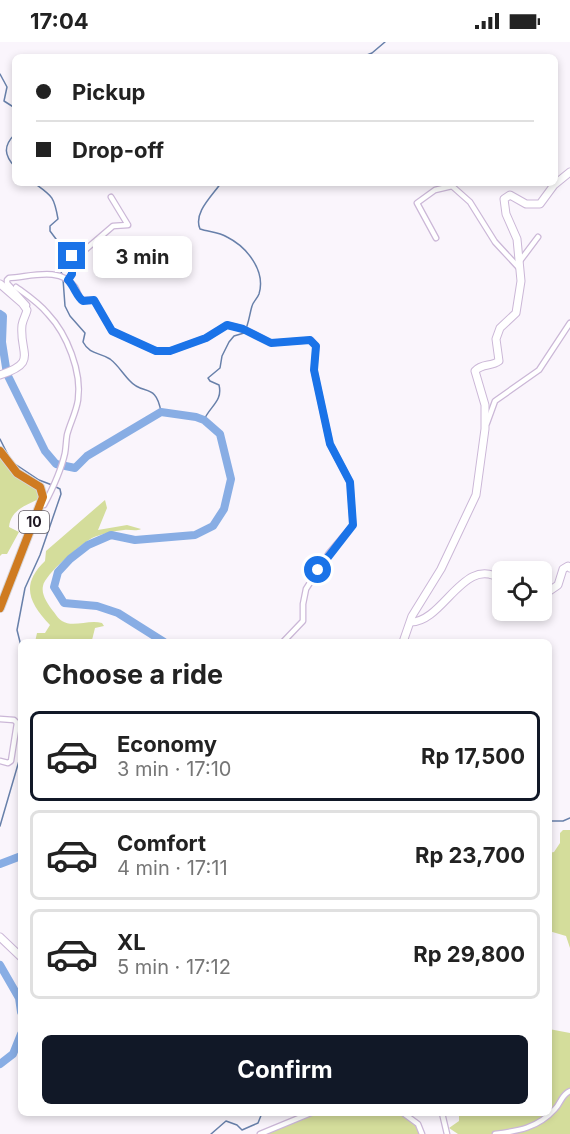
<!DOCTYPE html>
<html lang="en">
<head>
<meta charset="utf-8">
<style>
  :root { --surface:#fff; --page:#f2f2f2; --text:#222; --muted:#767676; --line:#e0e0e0; --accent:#111827 }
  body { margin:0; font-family:Inter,sans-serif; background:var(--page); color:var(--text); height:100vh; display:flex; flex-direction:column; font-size:22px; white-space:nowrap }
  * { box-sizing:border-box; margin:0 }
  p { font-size:20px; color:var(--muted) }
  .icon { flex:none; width:33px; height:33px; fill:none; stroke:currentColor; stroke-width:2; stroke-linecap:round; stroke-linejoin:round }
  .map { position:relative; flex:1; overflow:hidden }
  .side { position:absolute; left:18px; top:597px; width:534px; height:477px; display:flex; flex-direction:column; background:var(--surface); border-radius:9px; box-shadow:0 3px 9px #0003 }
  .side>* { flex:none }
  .hud { position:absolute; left:12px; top:12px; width:546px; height:132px; border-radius:9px; box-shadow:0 3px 9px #0003; display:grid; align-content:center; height:132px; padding:0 24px; background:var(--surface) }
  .tools { position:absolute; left:492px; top:519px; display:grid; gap:12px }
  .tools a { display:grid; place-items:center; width:60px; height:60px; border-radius:9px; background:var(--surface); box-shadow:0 3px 9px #0003; font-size:30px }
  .end { position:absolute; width:27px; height:27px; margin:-14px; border:8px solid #1a73e8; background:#fff; box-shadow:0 0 0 3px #fff }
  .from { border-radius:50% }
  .bubble { position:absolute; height:42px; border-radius:9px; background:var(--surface); box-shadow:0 3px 9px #0003; font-size:20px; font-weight:700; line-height:42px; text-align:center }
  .hud b { display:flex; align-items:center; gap:21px; height:57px; font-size:22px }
  .hud b+b { border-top:2px solid var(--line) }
  .hud i { width:15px; height:15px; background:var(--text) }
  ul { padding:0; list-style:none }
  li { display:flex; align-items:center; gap:18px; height:90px; margin:0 12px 9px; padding:0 12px; border:3px solid var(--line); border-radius:9px }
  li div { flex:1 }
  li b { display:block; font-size:22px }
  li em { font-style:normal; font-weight:700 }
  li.current { border-color:var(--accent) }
  li>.icon { width:54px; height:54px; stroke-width:1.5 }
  h2 { padding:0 24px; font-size:27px; line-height:72px }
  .cta { display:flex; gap:12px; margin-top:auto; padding:12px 24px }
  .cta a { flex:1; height:69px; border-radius:9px; background:var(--accent); color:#fff; font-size:24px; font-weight:700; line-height:69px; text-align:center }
  .status { display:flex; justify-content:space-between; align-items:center; height:42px; padding:0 30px; background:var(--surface); direction:ltr }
  .status svg { height:16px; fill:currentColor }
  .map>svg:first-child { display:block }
  .green { fill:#d4dd9b }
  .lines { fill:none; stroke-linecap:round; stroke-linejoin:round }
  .stream { stroke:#6880aa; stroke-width:1.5 }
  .river { stroke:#88ade4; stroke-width:8 }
  .street-casing { stroke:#cbb7d7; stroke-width:7 }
  .secondary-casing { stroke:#cbb7d7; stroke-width:9 }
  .highway-casing { stroke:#d6d5d7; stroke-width:10 }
  .street { stroke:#fff; stroke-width:4.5 }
  .secondary { stroke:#fff; stroke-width:7 }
  .highway { stroke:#cf7b21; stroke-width:8 }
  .route { stroke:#1a73e8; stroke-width:8 }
  .labels { text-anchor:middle; stroke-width:5; stroke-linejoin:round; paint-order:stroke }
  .shield { fill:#fff; stroke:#625d64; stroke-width:1.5 }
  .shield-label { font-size:14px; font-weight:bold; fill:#1e1722 }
</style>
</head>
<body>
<div class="status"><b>17:04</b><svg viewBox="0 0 49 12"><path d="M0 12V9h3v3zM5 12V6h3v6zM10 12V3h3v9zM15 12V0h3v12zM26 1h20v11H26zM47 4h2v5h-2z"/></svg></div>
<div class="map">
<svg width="570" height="1092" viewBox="0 0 570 1092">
  <rect width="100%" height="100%" fill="#faf5fc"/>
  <g class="green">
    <path d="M0,413L36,445L42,455C29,463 11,466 9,485L19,490L7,512H2L0,514Z"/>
    <path d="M105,458L107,466L98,488L127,483L141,487C135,490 130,487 124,488C114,489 101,492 92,496C81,502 45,532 43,544C41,553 48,562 53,569C56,572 57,576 62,579C73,586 89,577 102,581L104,584L95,586L92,598L87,600H35L37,591H45L50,583C28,560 21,542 45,519L46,509Z"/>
    <polygon points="563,788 570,788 570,906 566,894 549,889 549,811 554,810 560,801 560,791"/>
    <polygon points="549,987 570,991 570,1092 458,1092 449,1086 459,1079 459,1071 549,1071"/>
    <polygon points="313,1071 401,1071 417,1083 421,1092 263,1092"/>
  </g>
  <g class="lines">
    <g class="stream">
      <polyline points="362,15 372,11 385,0"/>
      <polyline points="0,32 7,45 4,59 15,66"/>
      <path d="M15,92C3,104 4,113 15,125"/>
      <path d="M34,141C52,154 54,154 58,177L50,184V189L59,201L58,224L62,232"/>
      <path d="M63,237L65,264L70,274L85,291L83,300C90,313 99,310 110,317C118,323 123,332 130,339C143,354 156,340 161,370"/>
      <path d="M204,378C210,364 223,359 219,343L210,339L208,336L220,326L222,314L229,300L234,294L244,291C249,282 249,274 252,264C253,260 257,257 259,252C266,229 247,205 227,195C219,190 209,190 200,187C193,171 212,154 221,141"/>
      <polyline points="0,397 8,413"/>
      <polyline points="15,422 39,438 52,443"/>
      <polyline points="21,604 17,588 25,546 40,513 61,452 60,447 56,445"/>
      <polyline points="549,779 563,779 570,776"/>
      <polyline points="0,784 21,712"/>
      <polyline points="211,1092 226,1079 237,1083 242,1088 258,1081 262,1071"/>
    </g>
    <g class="river">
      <polyline points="0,272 3,274 2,300 7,332 45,409 56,422 75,426 87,414 161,370 196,375 204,378 220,392 231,437 224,467 213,484 195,493 135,498 111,493 88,503 70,517 58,530 54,545 64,561 97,564 118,571 164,600"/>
      <polyline points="0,822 21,814"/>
      <polyline points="0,923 19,956 21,970"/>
      <polyline points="0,1022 13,1012 21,992"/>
    </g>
    <defs>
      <g id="street">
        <polyline points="436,196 417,161 435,148 452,144 470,160 495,200 520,227"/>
        <polyline points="520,219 538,195"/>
        <polyline points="68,238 72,232 72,214 85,208 113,184 128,183 111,155"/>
        <path d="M16,245C27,253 39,261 48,272C67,292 82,330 78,358C76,371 70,381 67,393C66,399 66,405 65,411C61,429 53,446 44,463H41"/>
        <path d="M26,266L27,263L7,241V238L9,236C30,235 60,224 75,245C78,250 78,254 82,258H94L112,289L156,309H170L206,296L227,283L244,287L271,301L311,298L316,304L314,328L330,402L350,440L353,483L329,511L306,547L303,562V579L283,600"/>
        <polyline points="487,381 495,359 539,328 570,281"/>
        <polyline points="0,677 14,678 17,681 11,719 8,721 0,719"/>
        <polyline points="403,1071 418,1082 422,1092"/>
        <polyline points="442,1071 447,1092"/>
        <polyline points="260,1092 311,1071"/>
        <path d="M495,1092C518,1089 538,1086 555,1067C561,1061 561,1053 570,1049"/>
      </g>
      <g id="secondary">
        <path d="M0,242L22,261L27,268C26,273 23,277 22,283C19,312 39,320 0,333"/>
        <polyline points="542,554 558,543 563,527 568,524 570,526"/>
        <path d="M411,580C444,580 464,511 502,538"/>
        <path d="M403,600L412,574L441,527L476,453L485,387V363L475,329C482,321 491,325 499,319L496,297L500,286L516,271L521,239L517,197L506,172L504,157L510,153L526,162H540L554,143L570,130"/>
        <polyline points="0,895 21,915"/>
      </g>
      <polyline id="highway" points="0,409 17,431 40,445 43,455 0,566"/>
    </defs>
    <use href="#street" class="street-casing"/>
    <use href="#secondary" class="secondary-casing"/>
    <use href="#highway" class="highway-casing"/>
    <use href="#street" class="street"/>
    <use href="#secondary" class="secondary"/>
    <use href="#highway" class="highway"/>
  </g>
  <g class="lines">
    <path class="route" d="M72,214V232L68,238C74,244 77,255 83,259L94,258L112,289L156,309H170L206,296L227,283L243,287L271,301L310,298L316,304L314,328L330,402L350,440L353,483L318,528"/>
  </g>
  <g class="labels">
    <rect class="shield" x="19" y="469" width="30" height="22" rx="4.5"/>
    <g class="shield-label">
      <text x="34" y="485">10</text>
    </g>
  </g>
</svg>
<div class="tools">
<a><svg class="icon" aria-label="locate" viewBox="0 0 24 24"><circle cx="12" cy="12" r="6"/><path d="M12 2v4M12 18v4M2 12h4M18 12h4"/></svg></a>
</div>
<i class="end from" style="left:318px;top:528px"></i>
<i class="end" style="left:72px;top:214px"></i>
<div class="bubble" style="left:93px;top:194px;width:99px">3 min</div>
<div class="hud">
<b><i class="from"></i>Pickup</b>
<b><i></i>Drop-off</b>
</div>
<section class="side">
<h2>Choose a ride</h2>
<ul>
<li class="current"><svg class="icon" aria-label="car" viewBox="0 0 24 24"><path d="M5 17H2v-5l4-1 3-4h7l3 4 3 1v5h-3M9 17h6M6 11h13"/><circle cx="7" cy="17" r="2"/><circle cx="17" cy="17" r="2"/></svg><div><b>Economy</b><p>3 min · 17:10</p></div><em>Rp 17,500</em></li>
<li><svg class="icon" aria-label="car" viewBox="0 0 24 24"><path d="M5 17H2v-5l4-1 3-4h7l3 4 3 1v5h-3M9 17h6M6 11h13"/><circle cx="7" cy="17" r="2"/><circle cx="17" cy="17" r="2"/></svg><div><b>Comfort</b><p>4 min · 17:11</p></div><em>Rp 23,700</em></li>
<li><svg class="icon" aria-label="car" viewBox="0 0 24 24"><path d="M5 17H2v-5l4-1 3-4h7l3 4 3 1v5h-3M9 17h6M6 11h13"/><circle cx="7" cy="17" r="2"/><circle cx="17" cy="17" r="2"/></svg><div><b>XL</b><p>5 min · 17:12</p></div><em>Rp 29,800</em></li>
</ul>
<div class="cta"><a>Confirm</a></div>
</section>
</div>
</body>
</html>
